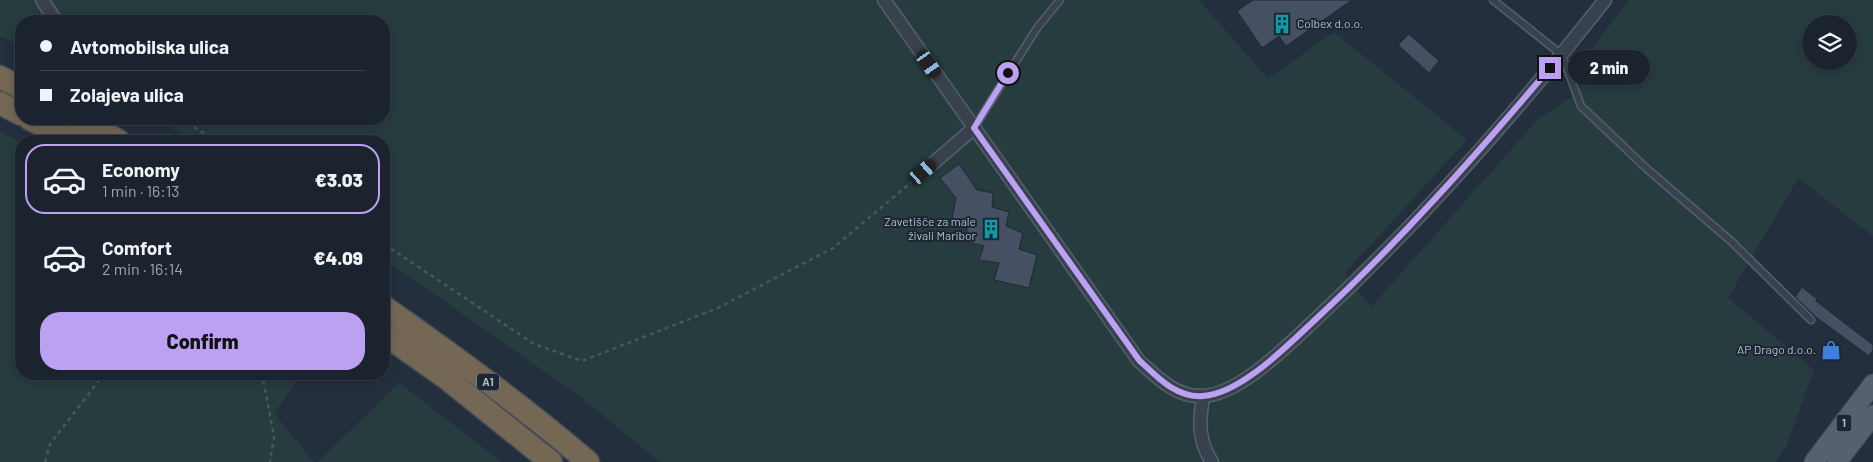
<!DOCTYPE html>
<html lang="en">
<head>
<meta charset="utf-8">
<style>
  :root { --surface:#1b232e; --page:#242b36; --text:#f1f3f6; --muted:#a0a4aa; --line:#39404a; --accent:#bca0f2 }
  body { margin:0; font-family:Barlow,sans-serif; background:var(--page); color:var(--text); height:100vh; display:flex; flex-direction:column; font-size:19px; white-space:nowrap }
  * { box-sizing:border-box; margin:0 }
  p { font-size:16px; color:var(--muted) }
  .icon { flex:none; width:28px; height:28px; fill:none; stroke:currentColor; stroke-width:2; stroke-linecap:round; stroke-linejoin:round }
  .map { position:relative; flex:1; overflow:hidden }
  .panel { position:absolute; left:15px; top:135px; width:375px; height:245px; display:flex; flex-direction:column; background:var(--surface); border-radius:20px; box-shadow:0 2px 12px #0003,0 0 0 1px var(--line) }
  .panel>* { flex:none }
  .hud { position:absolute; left:15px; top:15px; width:375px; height:110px; border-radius:20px; box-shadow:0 2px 12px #0003,0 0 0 1px var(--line); display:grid; align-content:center; height:110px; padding:0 25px; background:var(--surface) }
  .controls { position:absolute; left:1802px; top:15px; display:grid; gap:10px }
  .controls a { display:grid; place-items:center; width:55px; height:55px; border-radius:50%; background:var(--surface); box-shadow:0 2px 12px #0003,0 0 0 1px var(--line); font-size:25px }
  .end { position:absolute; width:22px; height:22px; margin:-11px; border:6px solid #bca0f2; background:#111; box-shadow:0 0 0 2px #111 }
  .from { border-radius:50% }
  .bubble { position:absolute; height:35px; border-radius:18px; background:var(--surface); box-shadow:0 2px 12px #0003,0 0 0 1px var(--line); font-size:16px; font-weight:800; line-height:35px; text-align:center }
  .car { position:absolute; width:15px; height:30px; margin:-15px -8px; border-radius:6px; box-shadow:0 0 4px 1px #0007; background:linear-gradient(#222 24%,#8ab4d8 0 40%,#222 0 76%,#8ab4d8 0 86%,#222 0) }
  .hud b { display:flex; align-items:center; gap:18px; height:48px; font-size:19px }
  .hud b+b { border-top:1px solid var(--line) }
  .hud i { width:12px; height:12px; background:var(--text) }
  ul { padding:9px 0 0; list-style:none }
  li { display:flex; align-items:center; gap:15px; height:70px; margin:0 10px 8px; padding:0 15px; border:2px solid transparent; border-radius:20px }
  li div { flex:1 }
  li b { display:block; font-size:19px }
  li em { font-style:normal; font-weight:800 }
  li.current { border-color:var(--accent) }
  li>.icon { width:45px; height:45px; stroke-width:1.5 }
  .button { display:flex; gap:10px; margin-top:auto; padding:10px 25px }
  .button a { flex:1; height:58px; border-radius:20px; background:var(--accent); color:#111; font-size:20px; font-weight:800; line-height:58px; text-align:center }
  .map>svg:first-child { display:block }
  .green { fill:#263c3f; fill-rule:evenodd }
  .building { fill:#455162; stroke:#1f2835 }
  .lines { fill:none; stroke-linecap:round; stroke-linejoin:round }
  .service-casing { stroke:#565f6c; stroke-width:9 }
  .minor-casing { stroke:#565f6c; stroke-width:15 }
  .primary-casing { stroke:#414a57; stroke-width:21 }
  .motorway-casing { stroke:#434c59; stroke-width:25 }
  .path { stroke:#44595c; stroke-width:2.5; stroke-dasharray:4 4; stroke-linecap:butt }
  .service { stroke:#38414e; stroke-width:6 }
  .minor { stroke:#38414e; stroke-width:12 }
  .primary { stroke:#56606e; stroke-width:19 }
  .motorway { stroke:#746855; stroke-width:22 }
  .route { stroke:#bca0f2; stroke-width:6 }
  .labels { text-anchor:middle; stroke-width:4; stroke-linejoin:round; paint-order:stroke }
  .shield { fill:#1d2633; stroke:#878f9c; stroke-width:1 }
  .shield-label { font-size:11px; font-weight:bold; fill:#b4bcc9 }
  .poi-label { font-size:12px; fill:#b4bcc9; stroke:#1d2633; text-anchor:end }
</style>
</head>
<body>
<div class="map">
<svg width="1873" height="462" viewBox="0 0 1873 462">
  <rect width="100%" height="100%" fill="#242f3e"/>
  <g class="green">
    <path d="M0,0H1199L1268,79L1334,32L1467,140L1345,273L1371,307L1539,118L1578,93L1592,48L1629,0H1873V236L1798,178L1728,298L1814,370L1786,447L1775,462H660L578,395L384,259V141H193L156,119H384V21H21V46L0,36ZM1811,24H1849V61H1811Z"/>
    <polygon points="0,131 21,143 21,374 302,374 274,413 314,462 0,462"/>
    <polygon points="399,383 502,462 318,462"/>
  </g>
  <g class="building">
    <polygon points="1253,0 1352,0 1286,46 1279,36 1262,48 1237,11"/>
    <polygon points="1409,34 1439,61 1429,73 1398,45"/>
    <polygon points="959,164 977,190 993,193 992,207 1009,212 1006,226 1023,233 1019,249 1037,255 1029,288 994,280 999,263 979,260 984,246 967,242 967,225 952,219 956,198 940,178"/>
    <polygon points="1802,287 1817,299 1816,301 1873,345 1873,350 1869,356 1816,317 1795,297"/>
  </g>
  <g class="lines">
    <defs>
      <g id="service">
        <polyline points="1493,0 1562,55 1581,106 1646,168 1732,242 1811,320"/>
        <polyline points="974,128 1037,28 1060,0"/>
      </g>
      <g id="minor">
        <polyline points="42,0 56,21"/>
        <path d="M884,0L1139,361C1157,377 1175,397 1202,396C1240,395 1290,343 1316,319C1421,221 1516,113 1605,0"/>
        <polyline points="923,172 974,128"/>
        <path d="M1203,397C1199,421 1198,441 1212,462"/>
      </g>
      <g id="primary">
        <polyline points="1814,462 1873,384"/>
        <polyline points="1837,462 1873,415"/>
      </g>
      <g id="motorway">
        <polyline points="0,77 21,88"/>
        <polyline points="0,103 21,114"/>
        <polyline points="30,119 74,141"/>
        <polyline points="78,119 119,141"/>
        <path d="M384,307C454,356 523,406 588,462"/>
        <polyline points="384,334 445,377 551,462"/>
      </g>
    </defs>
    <use href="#service" class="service-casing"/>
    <use href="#minor" class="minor-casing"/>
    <use href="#primary" class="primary-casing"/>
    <use href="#motorway" class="motorway-casing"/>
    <g class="path">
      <polyline points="180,119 217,141"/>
      <polyline points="384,244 534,344 582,361 718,308 833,248 914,180"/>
      <polyline points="259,374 264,384 274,437 270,462"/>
      <polyline points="45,462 50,444 104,374"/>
    </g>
    <use href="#service" class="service"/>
    <use href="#minor" class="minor"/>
    <use href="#primary" class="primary"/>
    <use href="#motorway" class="motorway"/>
  </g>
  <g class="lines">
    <path class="route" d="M1008,73L974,128L1139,360C1157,377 1176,398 1203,396C1241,394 1290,343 1317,318C1401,240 1476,155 1550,68"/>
  </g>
  <defs>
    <symbol id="building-bare" viewBox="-9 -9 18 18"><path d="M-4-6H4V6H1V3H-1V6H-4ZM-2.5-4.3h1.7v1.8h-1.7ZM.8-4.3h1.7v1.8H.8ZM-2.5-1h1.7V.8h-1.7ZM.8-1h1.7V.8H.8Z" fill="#0f9aa8" stroke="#1d2633" stroke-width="2.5" paint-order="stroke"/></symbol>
    <symbol id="shop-bare" viewBox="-9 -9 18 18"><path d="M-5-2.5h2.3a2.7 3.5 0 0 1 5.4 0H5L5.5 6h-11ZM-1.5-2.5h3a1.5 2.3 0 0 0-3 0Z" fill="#3f7fe0" stroke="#1d2633" stroke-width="2.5" paint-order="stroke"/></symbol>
  </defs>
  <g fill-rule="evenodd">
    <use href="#building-bare" x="1268" y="10" width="28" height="28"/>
    <use href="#building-bare" x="977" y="215" width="28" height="28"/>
    <use href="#shop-bare" x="1817" y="336" width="28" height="28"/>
  </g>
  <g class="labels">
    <g class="shield">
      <rect x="477" y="373.5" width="22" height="17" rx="4"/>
      <rect x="1836.5" y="414.5" width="15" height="17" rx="4"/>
    </g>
    <g class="shield-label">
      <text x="488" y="386">A1</text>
      <text x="1844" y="427">1</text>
    </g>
    <g class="poi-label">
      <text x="1297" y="28" text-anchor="start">Colbex d.o.o.</text>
      <text x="976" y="226">Zavetišče za male<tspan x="976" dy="14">živali Maribor</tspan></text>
      <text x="1816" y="354">AP Drago d.o.o.</text>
    </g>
  </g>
</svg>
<div class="controls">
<a><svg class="icon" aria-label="layers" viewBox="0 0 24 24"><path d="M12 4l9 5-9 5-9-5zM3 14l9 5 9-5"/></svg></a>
</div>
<i class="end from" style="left:1008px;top:73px"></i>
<i class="end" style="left:1550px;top:68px"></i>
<div class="bubble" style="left:1568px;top:50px;width:82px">2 min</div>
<i class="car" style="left:929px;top:64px;rotate:145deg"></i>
<i class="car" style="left:923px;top:172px;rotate:49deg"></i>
<div class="hud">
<b><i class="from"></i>Avtomobilska ulica</b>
<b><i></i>Zolajeva ulica</b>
</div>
<section class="panel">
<ul>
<li class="current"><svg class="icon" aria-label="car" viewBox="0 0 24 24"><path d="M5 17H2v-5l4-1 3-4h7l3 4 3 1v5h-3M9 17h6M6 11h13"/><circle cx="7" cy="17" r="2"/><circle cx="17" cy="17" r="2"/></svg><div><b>Economy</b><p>1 min · 16:13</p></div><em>€3.03</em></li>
<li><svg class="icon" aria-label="car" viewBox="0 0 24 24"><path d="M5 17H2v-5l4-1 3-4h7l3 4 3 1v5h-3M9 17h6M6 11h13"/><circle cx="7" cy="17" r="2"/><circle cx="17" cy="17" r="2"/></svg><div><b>Comfort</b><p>2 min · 16:14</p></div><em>€4.09</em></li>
</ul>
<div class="button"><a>Confirm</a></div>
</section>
</div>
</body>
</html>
